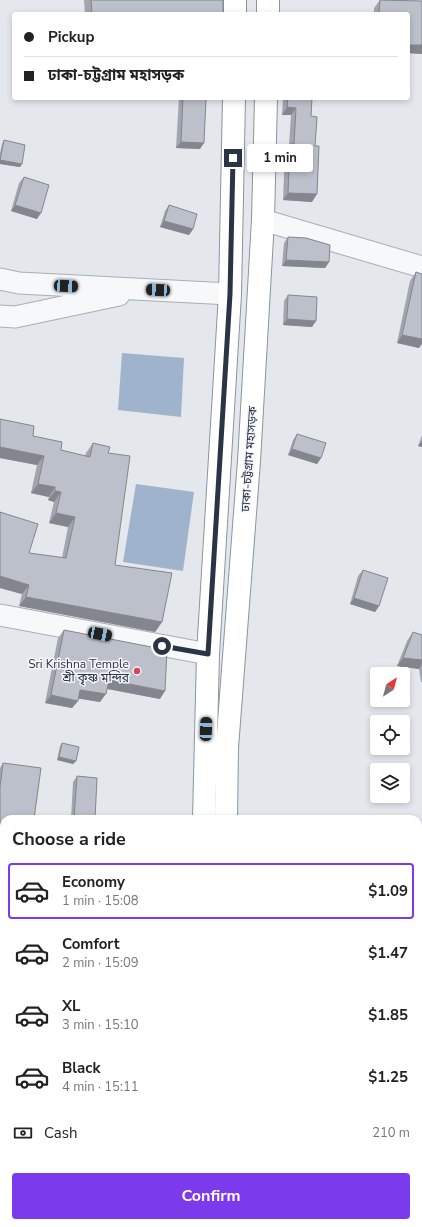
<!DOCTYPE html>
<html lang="en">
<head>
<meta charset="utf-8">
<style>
  :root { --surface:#fff; --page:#f2f2f2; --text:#222; --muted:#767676; --line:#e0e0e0; --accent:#7c3aed }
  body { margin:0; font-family:"Nunito Sans","Noto Sans Bengali",sans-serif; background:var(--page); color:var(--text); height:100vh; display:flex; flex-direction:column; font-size:15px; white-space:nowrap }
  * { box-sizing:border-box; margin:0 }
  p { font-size:13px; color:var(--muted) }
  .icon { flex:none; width:22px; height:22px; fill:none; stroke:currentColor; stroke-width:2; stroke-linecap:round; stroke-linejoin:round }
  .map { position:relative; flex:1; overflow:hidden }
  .details { position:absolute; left:0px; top:815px; width:422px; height:412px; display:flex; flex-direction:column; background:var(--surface); border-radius:12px 12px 0 0; box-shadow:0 2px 6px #0003 }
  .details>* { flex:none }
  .top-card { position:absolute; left:12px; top:12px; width:398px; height:88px; border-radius:4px; box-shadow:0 2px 6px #0003; display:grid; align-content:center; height:88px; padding:0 12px; background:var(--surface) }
  .needle { width:26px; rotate:36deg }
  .tools { position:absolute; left:370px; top:667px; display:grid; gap:8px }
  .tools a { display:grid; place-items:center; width:40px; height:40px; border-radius:4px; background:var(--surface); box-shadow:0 2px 6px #0003; font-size:20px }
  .end { position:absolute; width:18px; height:18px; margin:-9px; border:5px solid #2b3445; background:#fff; box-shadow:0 0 0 2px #fff }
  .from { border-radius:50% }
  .bubble { position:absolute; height:28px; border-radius:4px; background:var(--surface); box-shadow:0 2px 6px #0003; font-size:13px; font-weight:700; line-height:28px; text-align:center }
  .car { position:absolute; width:12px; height:24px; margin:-12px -6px; border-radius:5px; box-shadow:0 0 3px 1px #0007; background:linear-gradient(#222 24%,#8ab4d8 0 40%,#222 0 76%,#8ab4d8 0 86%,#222 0) }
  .top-card b { display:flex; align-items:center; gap:14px; height:38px; font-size:15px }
  .top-card b+b { border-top:1px solid var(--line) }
  .top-card i { width:10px; height:10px; background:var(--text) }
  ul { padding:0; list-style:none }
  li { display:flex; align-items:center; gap:12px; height:56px; margin:0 8px 6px; padding:0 4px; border:2px solid transparent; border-radius:4px }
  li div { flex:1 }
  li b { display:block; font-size:15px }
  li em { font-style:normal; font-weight:700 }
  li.on { border-color:var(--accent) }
  li>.icon { width:36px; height:36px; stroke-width:1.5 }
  h2 { padding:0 12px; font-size:18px; line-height:48px }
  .pay { display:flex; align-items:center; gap:10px; height:44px; padding:0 12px; font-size:15px }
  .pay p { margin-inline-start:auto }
  .action { display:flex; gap:8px; margin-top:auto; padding:8px 12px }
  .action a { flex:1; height:46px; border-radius:4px; background:var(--accent); color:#fff; font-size:16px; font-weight:700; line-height:46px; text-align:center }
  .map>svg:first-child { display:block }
  .water { fill:#9fb4cc }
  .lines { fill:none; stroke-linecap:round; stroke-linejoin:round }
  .street-casing { stroke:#a9aeb7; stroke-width:23 }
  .highway-casing { stroke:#8b94a3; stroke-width:24 }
  .street { stroke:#f7f8fa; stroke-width:21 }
  .highway { stroke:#fff; stroke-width:22 }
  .wall { fill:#a1a5ae }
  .shaded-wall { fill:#83868d }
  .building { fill:#bbc0ca; stroke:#83868d }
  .route { stroke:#2b3445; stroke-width:5 }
  .poi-dot { fill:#d1495b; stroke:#f4f6f9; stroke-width:1.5 }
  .labels { text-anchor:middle; stroke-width:3; stroke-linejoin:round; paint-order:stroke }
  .street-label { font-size:12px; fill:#2b3445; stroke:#f4f6f9 }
  .poi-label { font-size:12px; fill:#2b3445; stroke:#f4f6f9; text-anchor:end }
</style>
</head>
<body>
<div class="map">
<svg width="422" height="1227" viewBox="0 0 422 1227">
  <rect width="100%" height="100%" fill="#e4e7ec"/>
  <g class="water">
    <polygon points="122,353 184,358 181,417 118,410"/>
    <polygon points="136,484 194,492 183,571 123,562"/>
  </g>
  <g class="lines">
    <defs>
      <g id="street">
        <polyline points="263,220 422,267"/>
        <polyline points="0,279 19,283 230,294"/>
        <polyline points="0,316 15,317 119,295"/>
        <polyline points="0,615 208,654"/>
        <polyline points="0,1049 4,1050"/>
      </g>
      <g id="highway">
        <polyline points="235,14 235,0"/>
        <polyline points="268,14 268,0"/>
        <polyline points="204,819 208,654 230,294 234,98"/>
        <polyline points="226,819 227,748 249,461 263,220 266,98"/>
        <polyline points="229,1223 230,1227"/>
        <polyline points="250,1223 251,1227"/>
      </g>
    </defs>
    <use href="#street" class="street-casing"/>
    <use href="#highway" class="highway-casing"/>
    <use href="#street" class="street"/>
    <use href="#highway" class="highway"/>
  </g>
  <g class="wall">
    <polygon points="84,0 223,0 223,14 85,14"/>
    <polygon points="380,0 422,1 422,54 408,53 408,14 374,14 374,8"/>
    <polygon points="179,98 204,98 200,149 176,148"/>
    <polygon points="283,98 312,98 311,116 312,202 283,200 285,151 289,146 291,115 282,115"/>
    <polygon points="4,140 22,164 20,167 0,164 0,153 2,144"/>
    <polygon points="24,177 37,219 11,211 19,183"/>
    <polygon points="169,205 193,229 189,235 160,227 165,211"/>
    <polygon points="288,237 329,262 325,268 282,266 284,243"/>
    <polygon points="416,272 419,348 397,343 410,281"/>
    <polygon points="288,295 312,327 283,325 284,301"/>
    <polygon points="0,419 61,450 85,456 86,453 93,443 108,453 115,565 162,622 155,632 19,606 22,594 0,588 0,512 29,553 62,558 68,527 49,523 54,502 48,500 49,497 31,493 37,465 0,458"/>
    <polygon points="297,434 321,458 317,464 288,455 293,440"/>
    <polygon points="422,435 422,447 418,446"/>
    <polygon points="363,570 379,606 375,612 350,604 358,576"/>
    <polygon points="64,630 160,699 107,689 100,702 78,698 78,701 72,708 45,703 58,638"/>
    <polygon points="413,632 422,635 422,682 421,682 419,669 397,666 407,641"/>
    <polygon points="62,743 76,761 73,764 57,760 60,746"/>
    <polygon points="3,763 4,819 4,1034 0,1033 0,768"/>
    <polygon points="77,776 95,819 71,819 73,782"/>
  </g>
  <g class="shaded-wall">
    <polygon points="408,45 422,45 422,54 408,53"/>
    <polygon points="287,107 296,108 291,115 282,115"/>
    <polygon points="181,142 204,143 200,149 176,148"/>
    <polygon points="0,160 22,164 20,167 0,164"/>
    <polygon points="288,193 317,194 312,202 283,200"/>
    <polygon points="15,205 41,213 37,219 11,211"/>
    <polygon points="164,221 193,229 189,235 160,227"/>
    <polygon points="286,260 329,262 325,268 282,266"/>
    <polygon points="287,319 316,321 312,327 283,325"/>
    <polygon points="402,335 422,339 422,344 419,348 397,343"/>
    <polygon points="422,441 422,447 418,446"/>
    <polygon points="0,447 44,456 37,465 0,458"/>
    <polygon points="292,449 321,458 317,464 288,455"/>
    <polygon points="38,484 55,487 49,497 31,493"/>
    <polygon points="55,491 61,492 54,502 48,500"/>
    <polygon points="56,513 75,517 68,527 49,523"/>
    <polygon points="0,576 29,585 22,594 0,588"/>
    <polygon points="26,597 162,622 155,632 19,606"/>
    <polygon points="354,598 379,606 375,612 350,604"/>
    <polygon points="403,658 422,660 422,664 419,669 397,666"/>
    <polygon points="109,680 165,691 160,699 103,688"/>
    <polygon points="80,690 106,694 100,702 75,698"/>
    <polygon points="51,695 78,701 72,708 45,703"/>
    <polygon points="59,757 76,761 73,764 57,760"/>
    <polygon points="418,960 422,961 422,968 418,968"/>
    <polygon points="0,1022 4,1023 4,1034 0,1033"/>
    <polygon points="2,1176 4,1176 4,1181 0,1181"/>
    <polygon points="20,1223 34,1223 41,1226 40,1227 25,1227 19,1225"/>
  </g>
  <g class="building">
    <polygon points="91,0 223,0 223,14 92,14"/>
    <polygon points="380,0 422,1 422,45 408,45 408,14 379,14"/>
    <polygon points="183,98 204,98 204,99 206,99 204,143 181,142"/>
    <polygon points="288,98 312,98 311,116 317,117 315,146 319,146 317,194 288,193 290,144 294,144 296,108 287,107"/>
    <polygon points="4,140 25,145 22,164 0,160"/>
    <polygon points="24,177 49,185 41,213 15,205"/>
    <polygon points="169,205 197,214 193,229 164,221"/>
    <polygon points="288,237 306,238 330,245 329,262 286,260"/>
    <polygon points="416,272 422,274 422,339 402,335"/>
    <polygon points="288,295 317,297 316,321 287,319"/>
    <polygon points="0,419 34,426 33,436 62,442 61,450 90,457 93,443 110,447 108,453 130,456 115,565 172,573 162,622 26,597 29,585 0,576 0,512 38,524 29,553 66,558 75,517 56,513 61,492 55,491 55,487 38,484 44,456 0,447"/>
    <polygon points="297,434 326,443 321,458 292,449"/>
    <polygon points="363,570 388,578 379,606 354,598"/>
    <polygon points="64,630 167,650 165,691 109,680 106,694 80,690 78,701 51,695"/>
    <polygon points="413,632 422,635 422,660 403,658"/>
    <polygon points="62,743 79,747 76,761 59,757"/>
    <polygon points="3,763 41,768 34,819 4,819 4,1023 0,1022 0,787"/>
    <polygon points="77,776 97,778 95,819 74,818"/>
    <polygon points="418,891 422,891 422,961 418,960"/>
    <polygon points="0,1156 4,1157 4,1176 2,1176 0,1183"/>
    <polygon points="34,1223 42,1223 41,1226"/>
  </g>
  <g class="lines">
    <polyline class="route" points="162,646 208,654 230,294 233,158"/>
  </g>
  <circle class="poi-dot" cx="137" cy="671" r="4"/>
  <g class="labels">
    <g class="street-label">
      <text transform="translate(249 459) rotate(-86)" y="4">ঢাকা-চট্টগ্রাম মহাসড়ক</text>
    </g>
    <g class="poi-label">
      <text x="129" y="668">Sri Krishna Temple<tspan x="129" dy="14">শ্রী কৃষ্ণ মন্দির</tspan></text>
    </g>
  </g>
</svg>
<div class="tools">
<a><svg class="needle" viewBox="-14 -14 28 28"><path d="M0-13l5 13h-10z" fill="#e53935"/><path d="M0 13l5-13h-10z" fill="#767676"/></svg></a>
<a><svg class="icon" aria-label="locate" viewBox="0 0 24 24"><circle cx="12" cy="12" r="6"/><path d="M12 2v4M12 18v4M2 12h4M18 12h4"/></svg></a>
<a><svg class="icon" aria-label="layers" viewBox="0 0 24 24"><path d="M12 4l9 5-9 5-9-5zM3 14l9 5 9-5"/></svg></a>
</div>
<i class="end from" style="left:162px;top:646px"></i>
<i class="end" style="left:233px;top:158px"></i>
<div class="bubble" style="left:247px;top:144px;width:66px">1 min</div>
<i class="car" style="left:66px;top:286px;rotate:93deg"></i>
<i class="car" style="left:158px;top:290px;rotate:273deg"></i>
<i class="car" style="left:100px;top:634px;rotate:101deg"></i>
<i class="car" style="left:206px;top:729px;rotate:2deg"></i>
<div class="top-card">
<b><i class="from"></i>Pickup</b>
<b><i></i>ঢাকা-চট্টগ্রাম মহাসড়ক</b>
</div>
<section class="details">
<h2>Choose a ride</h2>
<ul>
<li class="on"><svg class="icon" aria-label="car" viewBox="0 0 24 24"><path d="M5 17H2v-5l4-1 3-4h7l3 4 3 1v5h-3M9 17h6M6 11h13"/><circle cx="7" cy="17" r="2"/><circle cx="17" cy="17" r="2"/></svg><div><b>Economy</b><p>1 min · 15:08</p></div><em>$1.09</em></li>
<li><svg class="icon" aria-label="car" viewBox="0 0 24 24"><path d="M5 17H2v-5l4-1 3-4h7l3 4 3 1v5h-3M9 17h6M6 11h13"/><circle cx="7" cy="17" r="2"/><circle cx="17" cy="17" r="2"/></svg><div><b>Comfort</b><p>2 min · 15:09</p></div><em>$1.47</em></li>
<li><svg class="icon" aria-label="car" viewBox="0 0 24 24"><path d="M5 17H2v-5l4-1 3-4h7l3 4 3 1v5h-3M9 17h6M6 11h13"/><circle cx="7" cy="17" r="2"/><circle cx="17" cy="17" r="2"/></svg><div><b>XL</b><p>3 min · 15:10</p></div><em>$1.85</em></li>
<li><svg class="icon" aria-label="car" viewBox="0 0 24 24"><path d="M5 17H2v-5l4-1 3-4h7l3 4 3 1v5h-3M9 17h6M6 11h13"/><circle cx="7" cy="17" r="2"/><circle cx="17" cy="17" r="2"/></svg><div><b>Black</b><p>4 min · 15:11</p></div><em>$1.25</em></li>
</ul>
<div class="pay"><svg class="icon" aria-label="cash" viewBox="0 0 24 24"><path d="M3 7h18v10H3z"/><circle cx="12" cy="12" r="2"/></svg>Cash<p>210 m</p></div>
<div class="action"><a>Confirm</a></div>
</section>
</div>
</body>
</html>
